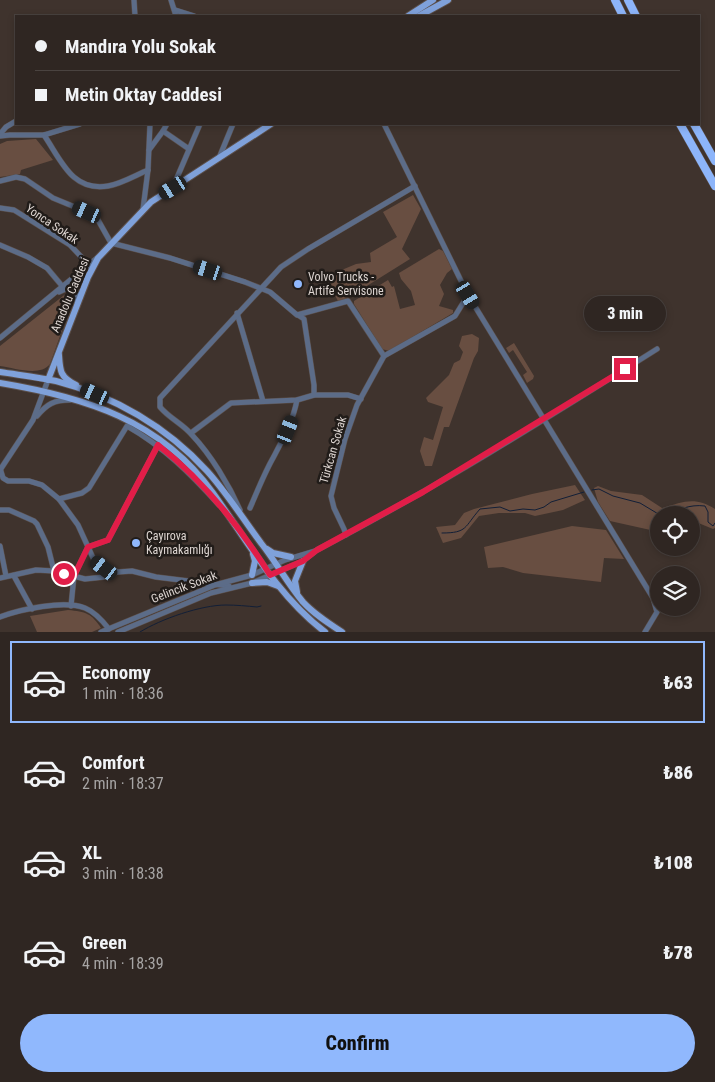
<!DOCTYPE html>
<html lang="en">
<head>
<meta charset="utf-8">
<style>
  :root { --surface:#2f2622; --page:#372e2a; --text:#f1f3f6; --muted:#a7a5a5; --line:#4a4340; --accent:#90b8fd }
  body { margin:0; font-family:"Roboto Condensed",sans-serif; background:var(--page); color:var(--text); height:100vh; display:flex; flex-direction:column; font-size:19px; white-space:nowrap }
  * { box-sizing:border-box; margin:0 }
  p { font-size:16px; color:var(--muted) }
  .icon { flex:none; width:28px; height:28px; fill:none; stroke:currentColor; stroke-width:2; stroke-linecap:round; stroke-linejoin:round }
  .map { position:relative; height:632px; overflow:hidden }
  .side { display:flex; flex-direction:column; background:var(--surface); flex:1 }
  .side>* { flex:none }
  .hud { position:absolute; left:15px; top:15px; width:685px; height:110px; border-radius:0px; box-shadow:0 2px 8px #0003,0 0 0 1px var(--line); display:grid; align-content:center; height:110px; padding:0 20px; background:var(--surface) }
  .controls { position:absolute; left:650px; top:506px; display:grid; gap:10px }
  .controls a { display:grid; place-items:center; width:50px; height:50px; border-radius:50%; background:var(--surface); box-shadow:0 2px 8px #0003,0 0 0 1px var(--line); font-size:25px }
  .end { position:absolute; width:22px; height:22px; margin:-11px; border:6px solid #e11d48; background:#fff; box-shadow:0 0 0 2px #fff }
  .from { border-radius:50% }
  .bubble { position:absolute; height:35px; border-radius:18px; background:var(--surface); box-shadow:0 2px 8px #0003,0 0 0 1px var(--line); font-size:16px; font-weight:800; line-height:35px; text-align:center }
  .car { position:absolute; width:15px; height:30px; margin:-15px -8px; border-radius:6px; box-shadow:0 0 4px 1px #0007; background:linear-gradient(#222 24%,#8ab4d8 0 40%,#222 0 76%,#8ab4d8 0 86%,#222 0) }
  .hud b { display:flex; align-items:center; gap:18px; height:48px; font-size:19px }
  .hud b+b { border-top:1px solid var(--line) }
  .hud i { width:12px; height:12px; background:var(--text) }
  ul { padding:9px 0 0; list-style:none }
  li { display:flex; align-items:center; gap:15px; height:82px; margin:0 10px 8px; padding:0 10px; border:2px solid transparent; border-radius:0px }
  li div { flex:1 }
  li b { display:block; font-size:19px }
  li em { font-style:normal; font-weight:800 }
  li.current { border-color:var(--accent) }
  li>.icon { width:45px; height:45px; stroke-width:1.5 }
  .button { display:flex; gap:10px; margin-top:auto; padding:10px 20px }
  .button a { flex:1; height:58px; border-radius:30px; background:var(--accent); color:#111; font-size:20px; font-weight:800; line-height:58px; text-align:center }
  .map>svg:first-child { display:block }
  .green { fill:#684e41 }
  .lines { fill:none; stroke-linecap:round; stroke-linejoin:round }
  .stream { stroke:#121f37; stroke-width:1 }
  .minor-casing { stroke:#5c504b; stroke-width:6 }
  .major-casing { stroke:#5c504b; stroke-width:8 }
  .highway-casing { stroke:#5c504b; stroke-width:9 }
  .minor { stroke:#5c6c88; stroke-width:5 }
  .major { stroke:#7fa1da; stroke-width:6 }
  .highway { stroke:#8db5fa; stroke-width:8 }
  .route { stroke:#e11d48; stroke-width:6 }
  .poi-dot { fill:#90b8fd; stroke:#211c19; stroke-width:2 }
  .labels { text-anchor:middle; stroke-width:5; stroke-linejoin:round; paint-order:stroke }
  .street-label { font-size:12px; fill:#ded6d2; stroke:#211c19 }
  .poi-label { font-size:12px; fill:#ded6d2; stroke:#211c19; text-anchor:start }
</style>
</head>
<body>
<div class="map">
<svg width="715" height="632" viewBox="0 0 715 632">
  <rect width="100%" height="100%" fill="#3f332d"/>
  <g class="green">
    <polygon points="36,139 53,160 21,170 20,174 0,177 0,144 7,141"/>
    <polygon points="413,195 421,209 402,249 410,259 346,299 338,301 325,277 356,264 371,262 370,253 397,237 383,212"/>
    <polygon points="439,249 443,251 452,269 447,273 440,285 444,294 439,306 453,310 453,313 389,351 382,349 354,304 354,301 388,280 392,287 394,286 400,309 415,305 411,291 401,279 399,273"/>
    <path d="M68,292H72L74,294V297L50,364C40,377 15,368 0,366V346Z"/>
    <polygon points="472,334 479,338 478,351 474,358 449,427 444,427 432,466 425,466 420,451 424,437 433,440 443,407 428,402 426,398 449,375 454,363 460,360 463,352 459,346 462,336"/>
    <polygon points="514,343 534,376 533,379 527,383 523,375 527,372 513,350 509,353 506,348"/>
    <polygon points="575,485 585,500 563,510 535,516 525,513 499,513 479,516 461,538 443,543 436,527 455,525 464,513 474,509 532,494"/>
    <path d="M598,486L611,491L642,495L662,508C683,502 695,496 715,509V528L713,529L691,520V515H659V530L655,531L610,521L598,502L594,488Z"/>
    <polygon points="572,526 606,530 624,559 604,558 601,582 523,573 503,567 488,568 484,547"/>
    <path d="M68,610C86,612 91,613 101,628L92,632H37L30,616Z"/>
  </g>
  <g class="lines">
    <g class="stream">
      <polyline points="592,490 599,489 613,496 640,503 660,515"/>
      <path d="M664,515C679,510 689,504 705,506L708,512V522L713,526L715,523"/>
      <path d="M442,533C468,533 464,527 480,509L500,507L510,511L523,509L535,510L544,507L551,502L584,492"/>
      <path d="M140,632C161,619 201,605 226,605C236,605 247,606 257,607L261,606"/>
    </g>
    <defs>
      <g id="minor">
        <polyline points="134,0 135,16"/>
        <polyline points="171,0 176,16"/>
        <polyline points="175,10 194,16"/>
        <polyline points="384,124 468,295 653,598 657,612 645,632"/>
        <polyline points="163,131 189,149"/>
        <polyline points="0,134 6,127 16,121"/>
        <path d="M44,135C61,160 72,192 108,186C121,184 136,175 148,170"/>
        <polyline points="0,136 10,135 44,135 80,124"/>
        <polyline points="149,150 163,131 167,124"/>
        <polyline points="219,158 233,124"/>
        <polyline points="0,181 16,177 25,179 53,198 87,212 98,220 111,243 170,258 245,282 270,292 297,315 348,301 384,356 357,405 345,439 331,496 334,508 344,529 346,535"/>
        <polyline points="173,187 200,124"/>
        <polyline points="0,208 14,210 70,245 89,265"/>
        <polyline points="143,209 148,170 150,124"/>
        <polyline points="0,245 28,257 47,268 63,287"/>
        <path d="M59,292C65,289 73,286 77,294V302"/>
        <polyline points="237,313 263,401"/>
        <polyline points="298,315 304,319 314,385 314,395"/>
        <polyline points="0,338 97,258"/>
        <polyline points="384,356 455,316 468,295"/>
        <path d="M37,416C47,404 54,400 70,400"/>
        <polyline points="191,433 231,403 297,400 314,395 348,395 361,399"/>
        <polyline points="0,468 3,478 8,481 29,481 42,485 59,499 78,525 94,560 104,568 118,572 132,571 156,577 229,586"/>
        <polyline points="0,470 33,420 48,380"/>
        <path d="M59,499L82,493L89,488L127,426C164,447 191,474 219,505"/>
        <path d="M250,508C257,492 264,474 273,458C283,439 293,421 297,400"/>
        <polyline points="0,510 9,510 34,521 37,524 48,547 54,571"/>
        <path d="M240,510C229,485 211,455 192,435C183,424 169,418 160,407V398L281,267L308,249L415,186"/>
        <polyline points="0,546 6,576"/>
        <polyline points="14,576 32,609"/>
        <polyline points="0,578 36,570 54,571 85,579 104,577 117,572"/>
        <polyline points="71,606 74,576 88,547 108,540 158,445"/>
        <path d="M0,617C21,609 64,600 85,608C95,612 102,620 109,629"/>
        <polyline points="101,632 215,585 252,575 285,560 315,551"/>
        <path d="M118,632L211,593L252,583L303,561L317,550C434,489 546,419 657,349"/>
      </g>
      <g id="major">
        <polyline points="408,16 433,0"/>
        <polyline points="419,16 448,0"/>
        <path d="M59,355C60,371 60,377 76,385"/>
        <path d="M0,372C19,375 38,377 56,381C114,396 167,427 207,471C227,493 243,519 261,543C276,562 288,584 303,602C314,614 328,623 342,632"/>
        <polyline points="48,380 88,277 98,258 151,202 271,124"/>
        <path d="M0,383C84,397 161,420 213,493C248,542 277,595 325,632"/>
        <polyline points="267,549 273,553 291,557"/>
        <polyline points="252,575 255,561 253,554"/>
        <polyline points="252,583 267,582 278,586"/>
        <polyline points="297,592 295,581 303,561"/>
      </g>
      <g id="highway">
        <polyline points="615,0 623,16"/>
        <polyline points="628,0 636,16"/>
        <polyline points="680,124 715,186"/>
        <polyline points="694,124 715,161"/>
      </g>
    </defs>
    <use href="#minor" class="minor-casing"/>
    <use href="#major" class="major-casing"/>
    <use href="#highway" class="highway-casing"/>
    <use href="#minor" class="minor"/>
    <use href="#major" class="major"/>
    <use href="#highway" class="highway"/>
  </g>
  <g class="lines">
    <path class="route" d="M64,574L74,576L88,547L108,540L158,445C203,480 240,527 270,575L303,561L317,550L423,492L625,369"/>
  </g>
  <g class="poi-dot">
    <circle cx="298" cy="284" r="5"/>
    <circle cx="136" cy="543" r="5"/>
  </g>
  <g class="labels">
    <g class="street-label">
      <text transform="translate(52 224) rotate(34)" y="4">Yonca Sokak</text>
      <text transform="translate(70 295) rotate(-67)" y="4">Anadolu Caddesi</text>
      <text transform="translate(333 450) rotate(-74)" y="4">Türkcan Sokak</text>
      <text transform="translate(184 587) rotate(-21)" y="4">Gelincik Sokak</text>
    </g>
    <g class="poi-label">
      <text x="308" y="281">Volvo Trucks -<tspan x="308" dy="14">Artife Servisone</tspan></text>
      <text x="146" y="540">Çayırova<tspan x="146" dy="14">Kaymakamlığı</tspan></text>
    </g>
  </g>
</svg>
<div class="controls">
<a><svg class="icon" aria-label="locate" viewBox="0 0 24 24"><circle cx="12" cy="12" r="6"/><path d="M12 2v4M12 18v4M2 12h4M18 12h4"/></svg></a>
<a><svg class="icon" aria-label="layers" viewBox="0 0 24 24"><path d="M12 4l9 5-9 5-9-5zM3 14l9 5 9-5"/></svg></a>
</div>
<i class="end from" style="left:64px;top:574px"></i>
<i class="end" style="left:625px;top:369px"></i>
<div class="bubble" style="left:584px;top:296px;width:82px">3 min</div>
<i class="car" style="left:173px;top:188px;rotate:239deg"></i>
<i class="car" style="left:87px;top:212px;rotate:294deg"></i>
<i class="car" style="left:208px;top:270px;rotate:288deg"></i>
<i class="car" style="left:468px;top:295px;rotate:149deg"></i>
<i class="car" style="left:95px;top:394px;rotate:295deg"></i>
<i class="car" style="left:288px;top:430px;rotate:22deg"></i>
<i class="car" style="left:104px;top:568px;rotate:307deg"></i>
<div class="hud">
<b><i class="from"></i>Mandıra Yolu Sokak</b>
<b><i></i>Metin Oktay Caddesi</b>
</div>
</div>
<section class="side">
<ul>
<li class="current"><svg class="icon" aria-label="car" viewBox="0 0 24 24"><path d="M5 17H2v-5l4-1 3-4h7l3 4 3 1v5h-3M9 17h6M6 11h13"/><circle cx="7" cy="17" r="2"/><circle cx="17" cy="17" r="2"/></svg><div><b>Economy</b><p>1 min · 18:36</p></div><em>₺63</em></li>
<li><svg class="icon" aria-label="car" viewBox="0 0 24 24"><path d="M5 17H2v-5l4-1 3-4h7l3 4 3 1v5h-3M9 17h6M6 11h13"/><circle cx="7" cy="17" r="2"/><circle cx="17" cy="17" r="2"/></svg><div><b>Comfort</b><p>2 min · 18:37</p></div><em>₺86</em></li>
<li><svg class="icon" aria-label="car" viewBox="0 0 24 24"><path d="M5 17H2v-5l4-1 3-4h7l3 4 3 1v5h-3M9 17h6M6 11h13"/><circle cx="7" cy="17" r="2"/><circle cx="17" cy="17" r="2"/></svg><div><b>XL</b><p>3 min · 18:38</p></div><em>₺108</em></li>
<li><svg class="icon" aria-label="car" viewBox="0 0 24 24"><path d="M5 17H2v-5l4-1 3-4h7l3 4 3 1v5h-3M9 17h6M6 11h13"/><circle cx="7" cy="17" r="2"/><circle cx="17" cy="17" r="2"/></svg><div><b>Green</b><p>4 min · 18:39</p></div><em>₺78</em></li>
</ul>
<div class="button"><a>Confirm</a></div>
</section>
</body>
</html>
